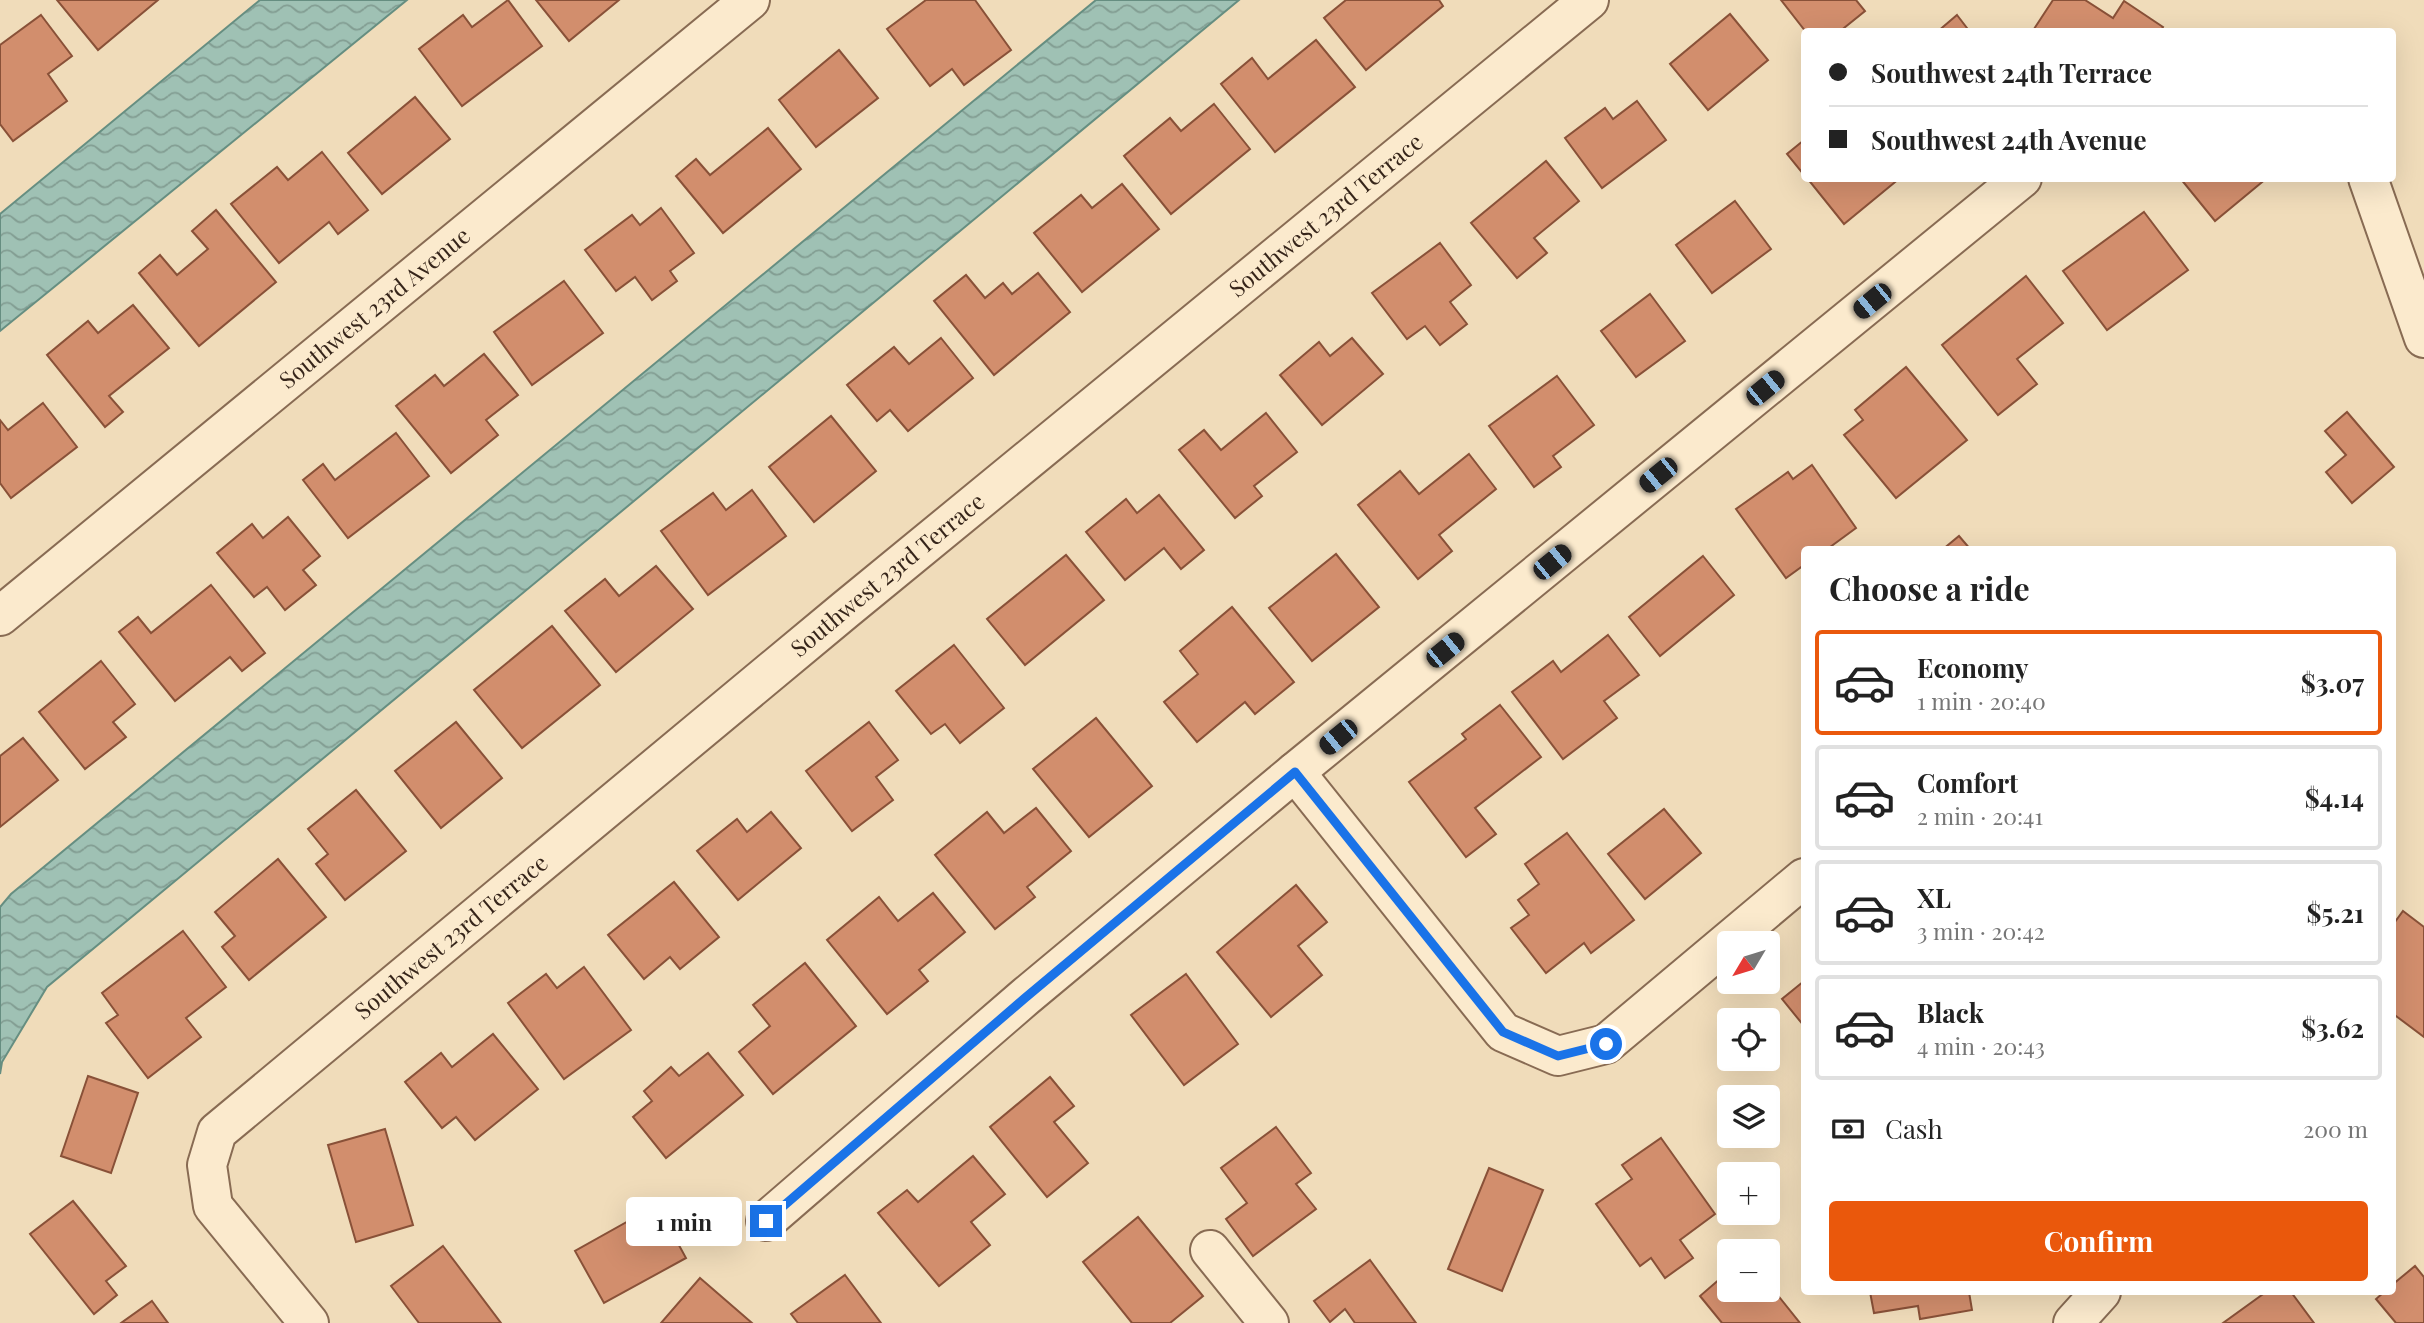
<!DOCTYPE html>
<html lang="en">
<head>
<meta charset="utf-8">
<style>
  :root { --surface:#fff; --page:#f6f6f6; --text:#222; --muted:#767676; --line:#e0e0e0; --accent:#ea580c }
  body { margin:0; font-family:"Playfair Display",serif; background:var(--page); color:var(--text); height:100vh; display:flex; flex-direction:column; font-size:26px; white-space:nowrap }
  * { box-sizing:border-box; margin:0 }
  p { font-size:23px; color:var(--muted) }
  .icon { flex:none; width:38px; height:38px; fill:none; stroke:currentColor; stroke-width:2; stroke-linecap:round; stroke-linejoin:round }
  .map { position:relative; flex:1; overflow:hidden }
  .side { position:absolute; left:1801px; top:546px; width:595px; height:749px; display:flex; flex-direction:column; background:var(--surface); border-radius:7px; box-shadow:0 7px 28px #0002 }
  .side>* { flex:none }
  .banner { position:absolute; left:1801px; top:28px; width:595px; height:154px; border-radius:7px; box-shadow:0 7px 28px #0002; display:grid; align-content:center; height:154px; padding:0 28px; background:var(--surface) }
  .needle { width:46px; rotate:232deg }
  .controls { position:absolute; left:1717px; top:931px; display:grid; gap:14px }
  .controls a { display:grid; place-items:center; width:63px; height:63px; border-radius:7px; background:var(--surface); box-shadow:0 7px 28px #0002; font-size:35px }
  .end { position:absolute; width:32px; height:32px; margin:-16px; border:9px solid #1a73e8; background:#fff; box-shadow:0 0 0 4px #fff }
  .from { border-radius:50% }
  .bubble { position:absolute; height:49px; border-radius:7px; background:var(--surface); box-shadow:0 7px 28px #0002; font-size:23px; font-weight:700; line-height:49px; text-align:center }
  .car { position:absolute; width:21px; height:42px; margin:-21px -10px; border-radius:9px; box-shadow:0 0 5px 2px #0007; background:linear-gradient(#222 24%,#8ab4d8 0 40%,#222 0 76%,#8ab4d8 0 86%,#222 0) }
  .banner b { display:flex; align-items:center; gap:24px; height:66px; font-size:26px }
  .banner b+b { border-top:2px solid var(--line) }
  .banner i { width:18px; height:18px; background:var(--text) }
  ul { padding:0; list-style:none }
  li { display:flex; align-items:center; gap:21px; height:105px; margin:0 14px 10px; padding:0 14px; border:4px solid var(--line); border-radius:7px }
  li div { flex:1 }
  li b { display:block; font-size:26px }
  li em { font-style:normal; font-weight:700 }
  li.active { border-color:var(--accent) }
  li>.icon { width:63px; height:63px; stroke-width:1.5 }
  h2 { padding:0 28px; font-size:32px; line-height:84px }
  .pay { display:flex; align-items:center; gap:18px; height:77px; padding:0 28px; font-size:26px }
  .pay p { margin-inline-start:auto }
  .button { display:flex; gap:14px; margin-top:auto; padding:14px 28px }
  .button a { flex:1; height:80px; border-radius:7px; background:var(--accent); color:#fff; font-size:28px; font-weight:700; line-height:80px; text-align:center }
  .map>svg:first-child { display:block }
  .water { fill:url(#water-waves); stroke:#668e81; stroke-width:2 }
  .building { fill:#d28e6d; stroke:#895138; stroke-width:2 }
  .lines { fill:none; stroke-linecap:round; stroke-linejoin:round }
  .minor-casing { stroke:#886b53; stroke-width:42 }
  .minor { stroke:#fbeacd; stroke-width:38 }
  .route { stroke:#1a73e8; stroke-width:9 }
  .labels { text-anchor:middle; stroke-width:5; stroke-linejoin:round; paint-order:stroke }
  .street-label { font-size:23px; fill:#36251a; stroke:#f8e6ca }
</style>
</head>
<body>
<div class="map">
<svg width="2424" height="1323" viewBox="0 0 2424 1323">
  <defs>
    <pattern id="water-waves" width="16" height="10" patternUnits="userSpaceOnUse" patternTransform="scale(1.75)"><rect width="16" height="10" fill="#9fc1b4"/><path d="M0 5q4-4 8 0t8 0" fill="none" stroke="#829d92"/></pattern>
  </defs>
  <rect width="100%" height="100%" fill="#f0dcba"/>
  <g class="water">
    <polygon points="260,0 407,0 0,331 0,214"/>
    <polygon points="1096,0 1239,0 47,987 2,1062 0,1074 0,907 11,894"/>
  </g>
  <g class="building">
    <polygon points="57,0 158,0 98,50"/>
    <polygon points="508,0 542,46 462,106 419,49 463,15 472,27"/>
    <polygon points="536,0 619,0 569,41"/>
    <polygon points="926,0 975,0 1011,50 964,85 952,69 930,86 887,29"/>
    <polygon points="1346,0 1439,0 1443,6 1366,70 1324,18"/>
    <polygon points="1781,0 1856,0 1865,11 1839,32 1806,32"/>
    <polygon points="2053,0 2085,0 2113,18 2124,1 2163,27 2160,32 2032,32"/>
    <polygon points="1730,14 1768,60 1708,110 1670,64"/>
    <polygon points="41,15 72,56 48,74 67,101 13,141 0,124 0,45"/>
    <polygon points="1957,15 1970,32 1937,32"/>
    <polygon points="1316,40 1355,87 1275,152 1221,84 1252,58 1268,79"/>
    <polygon points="839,50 878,98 816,147 779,100"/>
    <polygon points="415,97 450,139 382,194 348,153"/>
    <polygon points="1637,101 1666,140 1602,188 1565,138 1605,108 1613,119"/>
    <polygon points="1214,104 1250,149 1171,214 1124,156 1170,118 1181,131"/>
    <polygon points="768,128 801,169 723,233 676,176 696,159 710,175"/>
    <polygon points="1804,140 1804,175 1787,154"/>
    <polygon points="322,152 368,210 338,234 329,222 279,263 231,204 277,167 288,180"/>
    <polygon points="1546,161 1579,201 1534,238 1547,253 1517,278 1471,223"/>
    <polygon points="1807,178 1900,178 1844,224"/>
    <polygon points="2180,178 2267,178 2215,221"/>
    <polygon points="1122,184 1159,229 1082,292 1034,233 1081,195 1092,208"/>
    <polygon points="1735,201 1771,249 1712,293 1676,245"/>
    <polygon points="661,208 694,253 670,271 677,281 652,300 635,277 616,291 585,250 632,215 640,225"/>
    <polygon points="216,210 276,282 199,346 139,273 160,255 177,275 208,249 192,231"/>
    <polygon points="2144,212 2188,270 2107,330 2063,271"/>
    <polygon points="1440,243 1471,285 1450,302 1467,324 1440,345 1425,326 1407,339 1372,293"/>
    <polygon points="1038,273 1070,312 994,375 934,301 966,275 985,298 1003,283 1012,294"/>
    <polygon points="2026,276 2063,323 2017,359 2037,384 1998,415 1942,345"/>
    <polygon points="564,281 603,333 532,385 494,332"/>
    <polygon points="1650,294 1685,341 1636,377 1601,331"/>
    <polygon points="133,305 169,348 109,396 123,412 105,427 47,355 88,321 98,333"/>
    <polygon points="941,338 973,378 908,431 890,410 877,421 847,385 894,347 909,364"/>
    <polygon points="1352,338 1383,374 1322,425 1280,375 1319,342 1330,356"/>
    <polygon points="484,354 518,395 486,420 498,435 451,473 396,406 435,375 444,386"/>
    <polygon points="1906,367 1967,440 1896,498 1844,435 1863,420 1855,410"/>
    <polygon points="1557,376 1594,425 1553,456 1561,467 1534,487 1489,426"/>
    <polygon points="43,403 77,447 11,498 0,483 0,420 8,430"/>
    <polygon points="2347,412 2394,467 2352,503 2326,472 2346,455 2325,431"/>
    <polygon points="1266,413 1297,452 1254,486 1262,496 1235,518 1179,450 1204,430 1221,450"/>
    <polygon points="831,416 876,471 814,522 769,467"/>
    <polygon points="396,433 429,476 348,538 303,480 323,464 335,480"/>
    <polygon points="1469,454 1496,489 1439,535 1452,551 1418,579 1358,505 1400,471 1419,494"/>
    <polygon points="1812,465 1856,528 1826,550 1804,550 1804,565 1786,578 1736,509 1788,472 1793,479"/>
    <polygon points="752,490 786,536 708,595 661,531 713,493 726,510"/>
    <polygon points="1159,495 1204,550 1181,569 1164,548 1125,580 1086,532 1126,499 1137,513"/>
    <polygon points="288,517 320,556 303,570 316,585 285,610 267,587 254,597 217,553 252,524 263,538"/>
    <polygon points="1959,536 1971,550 1942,550"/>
    <polygon points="1336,554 1379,607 1312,661 1269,608"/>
    <polygon points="1066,555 1104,600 1025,665 987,619"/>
    <polygon points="1703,556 1734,595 1660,656 1629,617"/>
    <polygon points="656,566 693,609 616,672 565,611 605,579 619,596"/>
    <polygon points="211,585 265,653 242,671 230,657 175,701 119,632 138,617 151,633"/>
    <polygon points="1232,607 1294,682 1255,714 1245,702 1197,742 1164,702 1198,674 1180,651"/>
    <polygon points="552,626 600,685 522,748 474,690"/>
    <polygon points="1608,635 1639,675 1604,701 1617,718 1563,759 1512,692 1553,661 1561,672"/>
    <polygon points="954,645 1004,708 960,743 945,724 931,734 896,691"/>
    <polygon points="101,661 135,704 113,722 126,737 85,769 39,712"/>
    <polygon points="1500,705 1541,757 1475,808 1496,834 1466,857 1409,782 1466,739 1462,734"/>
    <polygon points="1096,718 1152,786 1089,837 1033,769"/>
    <polygon points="456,722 502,778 441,828 395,771"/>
    <polygon points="869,722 898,760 876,777 893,800 852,831 806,771"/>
    <polygon points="23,738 58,780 0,827 0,756"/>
    <polygon points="356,790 406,851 345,900 316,864 328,854 308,829"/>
    <polygon points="1036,808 1071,851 1027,887 1035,897 995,929 935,855 987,812 1004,833"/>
    <polygon points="1664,809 1701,853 1645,899 1608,854"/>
    <polygon points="771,812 801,848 738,900 697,851 737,819 747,832"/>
    <polygon points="1567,833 1634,920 1591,953 1584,943 1546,973 1511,928 1529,915 1518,900 1539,884 1525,864"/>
    <polygon points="278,859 326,917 249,980 222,947 235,936 215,912"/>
    <polygon points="674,882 719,937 680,969 670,957 644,979 608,935"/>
    <polygon points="1296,885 1327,922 1298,946 1322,975 1271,1017 1217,952"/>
    <polygon points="933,893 965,932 919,970 928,981 887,1014 827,940 879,897 898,921"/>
    <polygon points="2403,911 2424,927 2424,1037 2392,1013 2392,926"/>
    <polygon points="183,931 226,987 186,1018 201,1037 148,1078 106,1023 118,1015 102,993"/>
    <polygon points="805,963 856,1026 773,1094 739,1052 770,1026 753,1005"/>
    <polygon points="584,967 631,1030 564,1079 508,1003 546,974 557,988"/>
    <polygon points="1186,974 1238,1044 1184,1085 1131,1015"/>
    <polygon points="1804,981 1804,1026 1782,999"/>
    <polygon points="493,1034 538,1089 475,1140 456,1117 442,1128 405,1082 441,1053 452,1067"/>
    <polygon points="708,1053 743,1095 666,1158 633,1117 652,1101 644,1091 671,1067 679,1076"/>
    <polygon points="88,1076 138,1093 111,1173 61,1156"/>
    <polygon points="1050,1077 1074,1106 1054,1122 1088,1163 1047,1197 990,1127"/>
    <polygon points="1276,1127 1311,1173 1296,1184 1316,1209 1253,1256 1226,1219 1247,1203 1221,1168"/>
    <polygon points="385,1129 413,1225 356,1242 328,1145"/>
    <polygon points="1661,1138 1715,1214 1680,1240 1693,1258 1665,1278 1651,1258 1640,1266 1596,1204 1632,1179 1622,1165"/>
    <polygon points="973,1156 1005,1194 971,1222 990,1245 939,1286 878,1213 907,1190 918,1202"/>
    <polygon points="1489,1168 1543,1190 1502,1291 1448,1269"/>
    <polygon points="73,1201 126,1266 106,1281 117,1295 94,1314 30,1234"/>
    <polygon points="657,1205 686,1258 604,1303 575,1251"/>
    <polygon points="1138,1217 1203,1296 1170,1323 1132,1323 1083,1262"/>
    <polygon points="443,1246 501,1323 419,1323 391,1286"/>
    <polygon points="1370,1260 1416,1323 1355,1323 1345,1309 1330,1322 1314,1301"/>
    <polygon points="2415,1266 2424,1277 2424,1323 2396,1323 2376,1299 2384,1292 2392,1292 2392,1285"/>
    <polygon points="1729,1271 1729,1290 1744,1290 1750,1297 1759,1290 1768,1290 1768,1283 1800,1323 1722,1323 1700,1296"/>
    <polygon points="845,1275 881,1323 798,1323 791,1314"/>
    <polygon points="700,1278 752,1323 661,1323"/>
    <polygon points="1870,1292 1969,1292 1972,1310 1920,1319 1918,1306 1874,1313"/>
    <polygon points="2266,1292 2291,1292 2314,1323 2223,1323"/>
    <polygon points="152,1301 168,1323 121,1323"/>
  </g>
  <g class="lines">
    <defs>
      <g id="minor">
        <polyline points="2368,178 2424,338"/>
        <path id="s1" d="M0,616L750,0"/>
        <polyline points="1295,772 1503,1032 1558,1056 1606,1044 1804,878"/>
        <polyline points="766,1221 1025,997 1295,772 2022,178"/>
        <polyline points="1210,1250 1269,1323"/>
        <path id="s2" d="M309,1323L213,1206L207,1165L217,1132L845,610L1589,0"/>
        <polyline points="2073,1323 2101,1292"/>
      </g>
    </defs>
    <use href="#minor" class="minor-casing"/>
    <use href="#minor" class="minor"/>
  </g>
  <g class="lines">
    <polyline class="route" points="766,1221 1025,998 1295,772 1503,1032 1558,1056 1606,1044"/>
  </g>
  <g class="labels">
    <g class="street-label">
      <text dy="8" stroke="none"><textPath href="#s2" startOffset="1666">Southwest 23rd Terrace</textPath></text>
      <text dy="8" stroke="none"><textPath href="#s1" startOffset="485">Southwest 23rd Avenue</textPath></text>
      <text dy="8" stroke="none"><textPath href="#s2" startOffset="1099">Southwest 23rd Terrace</textPath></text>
      <text dy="8" stroke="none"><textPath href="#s2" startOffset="532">Southwest 23rd Terrace</textPath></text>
    </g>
  </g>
</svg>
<div class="controls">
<a><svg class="needle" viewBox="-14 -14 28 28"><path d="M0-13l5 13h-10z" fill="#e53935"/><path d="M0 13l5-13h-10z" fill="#767676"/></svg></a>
<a><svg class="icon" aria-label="locate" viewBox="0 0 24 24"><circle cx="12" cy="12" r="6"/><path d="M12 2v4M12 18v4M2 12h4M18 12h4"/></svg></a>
<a><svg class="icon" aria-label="layers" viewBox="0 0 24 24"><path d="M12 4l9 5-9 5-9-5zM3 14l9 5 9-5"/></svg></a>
<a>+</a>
<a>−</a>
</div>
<i class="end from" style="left:1606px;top:1044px"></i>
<i class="end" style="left:766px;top:1221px"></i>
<div class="bubble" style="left:626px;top:1197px;width:116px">1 min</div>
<i class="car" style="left:1872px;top:301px;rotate:231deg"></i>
<i class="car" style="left:1765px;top:388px;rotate:51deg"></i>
<i class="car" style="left:1658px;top:475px;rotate:231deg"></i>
<i class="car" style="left:1552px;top:562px;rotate:51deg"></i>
<i class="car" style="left:1445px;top:650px;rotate:51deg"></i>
<i class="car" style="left:1338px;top:737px;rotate:231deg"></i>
<div class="banner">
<b><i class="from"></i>Southwest 24th Terrace</b>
<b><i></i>Southwest 24th Avenue</b>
</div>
<section class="side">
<h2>Choose a ride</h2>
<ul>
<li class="active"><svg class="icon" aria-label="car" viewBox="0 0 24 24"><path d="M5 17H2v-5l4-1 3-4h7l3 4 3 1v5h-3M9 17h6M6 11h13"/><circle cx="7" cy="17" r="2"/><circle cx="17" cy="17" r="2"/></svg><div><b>Economy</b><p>1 min · 20:40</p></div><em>$3.07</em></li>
<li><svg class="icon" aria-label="car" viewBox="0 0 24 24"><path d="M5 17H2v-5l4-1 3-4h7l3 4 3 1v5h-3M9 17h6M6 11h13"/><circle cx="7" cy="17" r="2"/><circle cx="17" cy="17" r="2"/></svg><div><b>Comfort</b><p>2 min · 20:41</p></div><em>$4.14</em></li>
<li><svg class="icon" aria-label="car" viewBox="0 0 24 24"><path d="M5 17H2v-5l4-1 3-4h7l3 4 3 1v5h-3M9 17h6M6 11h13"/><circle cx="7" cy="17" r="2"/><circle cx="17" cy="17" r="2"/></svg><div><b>XL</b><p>3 min · 20:42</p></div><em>$5.21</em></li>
<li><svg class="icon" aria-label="car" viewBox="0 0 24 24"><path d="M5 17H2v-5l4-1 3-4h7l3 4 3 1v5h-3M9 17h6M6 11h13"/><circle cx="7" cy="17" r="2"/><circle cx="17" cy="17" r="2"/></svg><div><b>Black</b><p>4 min · 20:43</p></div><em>$3.62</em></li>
</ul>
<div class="pay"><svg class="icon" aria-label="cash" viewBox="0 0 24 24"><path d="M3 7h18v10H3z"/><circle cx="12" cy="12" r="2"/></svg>Cash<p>200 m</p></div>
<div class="button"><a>Confirm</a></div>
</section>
</div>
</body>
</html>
